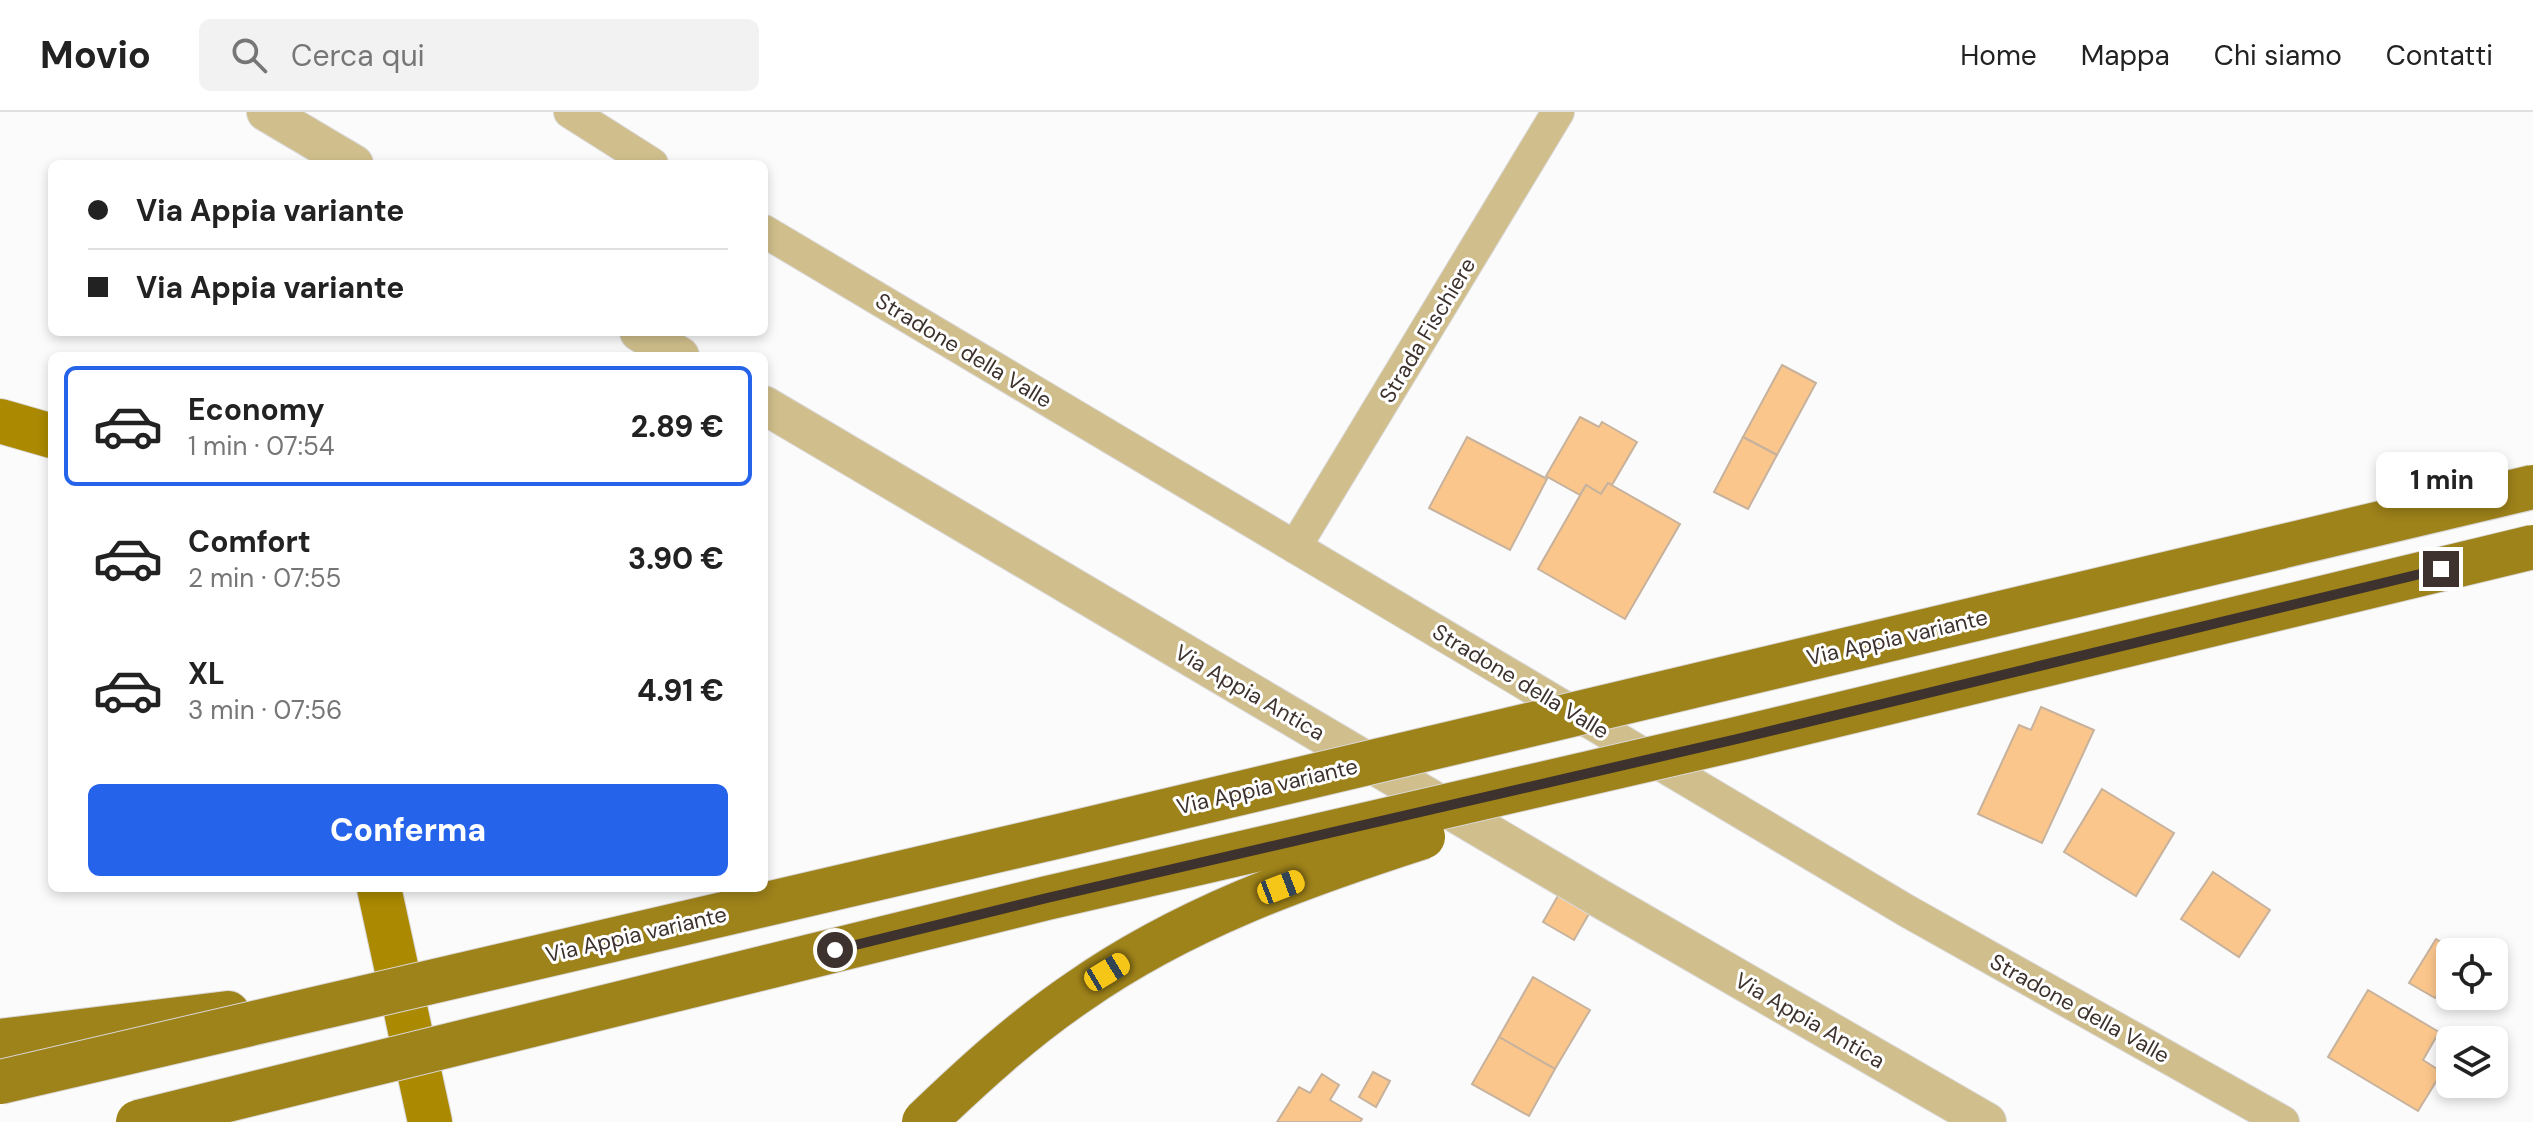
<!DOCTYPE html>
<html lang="it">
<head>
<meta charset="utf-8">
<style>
  :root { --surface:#fff; --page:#f2f2f2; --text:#222; --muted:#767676; --line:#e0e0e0; --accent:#2563eb }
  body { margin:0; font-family:"DM Sans",sans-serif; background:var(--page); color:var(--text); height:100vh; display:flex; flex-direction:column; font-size:30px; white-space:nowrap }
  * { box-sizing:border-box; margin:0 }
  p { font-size:26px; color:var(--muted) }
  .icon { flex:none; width:44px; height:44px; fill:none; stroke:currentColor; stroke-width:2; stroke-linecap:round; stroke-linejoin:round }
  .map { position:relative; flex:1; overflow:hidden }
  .drawer { position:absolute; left:48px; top:240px; width:720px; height:540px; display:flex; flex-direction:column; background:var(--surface); border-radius:12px; box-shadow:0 4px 12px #0003 }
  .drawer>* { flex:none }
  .top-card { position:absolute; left:48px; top:48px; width:720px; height:176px; border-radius:12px; box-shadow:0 4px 12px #0003; display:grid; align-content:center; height:176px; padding:0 40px; background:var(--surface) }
  .controls { position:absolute; left:2436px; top:826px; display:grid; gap:16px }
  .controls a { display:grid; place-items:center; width:72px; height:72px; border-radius:12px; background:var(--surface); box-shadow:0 4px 12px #0003; font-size:40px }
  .end { position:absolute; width:36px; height:36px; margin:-18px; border:10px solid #3d322d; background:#fff; box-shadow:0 0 0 4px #fff }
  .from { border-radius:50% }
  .bubble { position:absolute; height:56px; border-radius:12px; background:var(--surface); box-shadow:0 4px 12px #0003; font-size:26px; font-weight:800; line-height:56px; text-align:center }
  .car { position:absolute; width:24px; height:48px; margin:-24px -12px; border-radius:10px; box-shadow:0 0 6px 2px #0007; background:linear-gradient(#f5c518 24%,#345 0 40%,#f5c518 0 76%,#345 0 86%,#f5c518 0) }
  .top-card b { display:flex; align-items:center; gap:28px; height:76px; font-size:30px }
  .top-card b+b { border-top:2px solid var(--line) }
  .top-card i { width:20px; height:20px; background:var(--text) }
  ul { padding:14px 0 0; list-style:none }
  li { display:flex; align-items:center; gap:24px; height:120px; margin:0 16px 12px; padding:0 24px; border:4px solid transparent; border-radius:12px }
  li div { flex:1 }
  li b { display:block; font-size:30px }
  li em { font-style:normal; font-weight:800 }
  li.active { border-color:var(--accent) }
  li>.icon { width:72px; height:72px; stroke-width:1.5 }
  .action { display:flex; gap:16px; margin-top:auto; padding:16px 40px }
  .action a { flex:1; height:92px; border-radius:12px; background:var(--accent); color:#fff; font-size:32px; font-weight:800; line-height:92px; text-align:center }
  header { display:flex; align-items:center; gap:48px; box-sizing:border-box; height:112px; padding:0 40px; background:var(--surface); border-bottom:2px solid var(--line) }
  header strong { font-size:38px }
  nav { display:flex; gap:44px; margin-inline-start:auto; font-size:28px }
  .search { width:560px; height:72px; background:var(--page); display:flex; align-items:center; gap:20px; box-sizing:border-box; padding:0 28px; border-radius:12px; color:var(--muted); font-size:30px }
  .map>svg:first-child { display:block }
  .building { fill:#fbc68c; stroke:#c6b29d; stroke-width:2 }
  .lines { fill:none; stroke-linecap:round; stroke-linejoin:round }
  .minor-casing { stroke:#d9d7d6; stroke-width:34 }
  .tertiary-casing { stroke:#d9d7d6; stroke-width:40 }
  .primary-casing { stroke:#d9d7d6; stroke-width:46 }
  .trunk-casing { stroke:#d9d7d6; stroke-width:46 }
  .minor { stroke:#d0bf8c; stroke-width:32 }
  .tertiary { stroke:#d0bf8c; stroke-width:38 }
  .primary { stroke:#ab8a01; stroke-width:44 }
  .trunk { stroke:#9e821a; stroke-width:44 }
  .trunk-bridge-casing { stroke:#d9d7d6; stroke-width:46; stroke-linecap:butt }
  .trunk-bridge { stroke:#9e821a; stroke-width:44 }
  .route { stroke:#3d322d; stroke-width:10 }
  .labels { text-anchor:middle; stroke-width:6; stroke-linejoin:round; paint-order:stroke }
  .street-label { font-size:22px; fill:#3d322d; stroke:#fff }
</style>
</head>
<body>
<header>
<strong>Movio</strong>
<div class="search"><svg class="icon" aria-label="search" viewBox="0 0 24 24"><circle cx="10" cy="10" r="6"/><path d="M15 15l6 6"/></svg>Cerca qui</div>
<nav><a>Home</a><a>Mappa</a><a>Chi siamo</a><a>Contatti</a></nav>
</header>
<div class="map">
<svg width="2533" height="1010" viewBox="0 0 2533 1010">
  <rect width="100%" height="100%" fill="#fbfbfb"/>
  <g class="building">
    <polygon points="1782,253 1816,271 1777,343 1743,325"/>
    <polygon points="1580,305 1599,315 1602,310 1637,330 1612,373 1608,371 1601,382 1586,373 1580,383 1546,364"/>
    <polygon points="1467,325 1547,367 1510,438 1429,396"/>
    <polygon points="1743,325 1777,343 1748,397 1714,380"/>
    <polygon points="1608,371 1680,412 1625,507 1538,457 1586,373 1601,382"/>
    <polygon points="2041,595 2094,618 2042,731 1978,702 2019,613 2031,618"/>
    <polygon points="2102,677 2174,721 2136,784 2064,740"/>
    <polygon points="2213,760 2270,798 2239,845 2181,807"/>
    <polygon points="1563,775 1594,793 1574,828 1543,810"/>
    <polygon points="2436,827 2458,840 2450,840 2450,862 2435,886 2409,871"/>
    <polygon points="1533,865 1590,898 1555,957 1499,925"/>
    <polygon points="2368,878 2439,920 2423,948 2442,960 2418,999 2328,945"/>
    <polygon points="1499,925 1555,957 1529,1004 1472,972"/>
    <polygon points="1373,960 1390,969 1376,995 1359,985"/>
    <polygon points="1322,962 1339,973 1330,988 1362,1007 1360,1010 1277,1010 1299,975 1310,981"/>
  </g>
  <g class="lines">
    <defs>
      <g id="minor">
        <polyline points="570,0 652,52"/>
        <polyline points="764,119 1907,799 2283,1010"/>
        <polyline points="1295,435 1558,0"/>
      </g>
      <g id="tertiary">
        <polyline points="266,0 354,52"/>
        <polyline points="639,220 680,244"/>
        <polyline points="764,293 1599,786 1987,1010"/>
      </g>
      <g id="primary">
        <polyline points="0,309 52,324"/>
        <polyline points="379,776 430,1010"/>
      </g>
      <polyline id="trunk" points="0,929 228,901"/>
    </defs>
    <use href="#minor" class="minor-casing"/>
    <use href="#tertiary" class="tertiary-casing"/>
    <use href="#primary" class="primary-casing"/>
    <use href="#trunk" class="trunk-casing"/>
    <use href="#minor" class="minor"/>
    <use href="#tertiary" class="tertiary"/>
    <use href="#primary" class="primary"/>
    <use href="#trunk" class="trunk"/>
    <defs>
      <g id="trunk-bridge">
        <polyline points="0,970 1064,723 2533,375"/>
        <polyline points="138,1010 1047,786 1737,627 2533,435"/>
        <path d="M924,1010C972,964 1022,918 1078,880C1182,807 1302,764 1423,725"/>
      </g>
    </defs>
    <use href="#trunk-bridge" class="trunk-bridge-casing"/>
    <use href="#trunk-bridge" class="trunk-bridge"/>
  </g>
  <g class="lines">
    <polyline class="route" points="835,838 1047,786 1737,627 2441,457"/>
  </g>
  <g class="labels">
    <g class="street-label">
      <text transform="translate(1427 218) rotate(-59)" y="8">Strada Fischiere</text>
      <text transform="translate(964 238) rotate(31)" y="8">Stradone della Valle</text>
      <text transform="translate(1897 525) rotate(-13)" y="8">Via Appia variante</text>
      <text transform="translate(1521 569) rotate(31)" y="8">Stradone della Valle</text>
      <text transform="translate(1250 580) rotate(30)" y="8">Via Appia Antica</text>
      <text transform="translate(1267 674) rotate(-13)" y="8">Via Appia variante</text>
      <text transform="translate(636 822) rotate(-13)" y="8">Via Appia variante</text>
      <text transform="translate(2080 896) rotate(29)" y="8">Stradone della Valle</text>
      <text transform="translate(1810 908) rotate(30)" y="8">Via Appia Antica</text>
    </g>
  </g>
</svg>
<div class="controls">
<a><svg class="icon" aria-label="locate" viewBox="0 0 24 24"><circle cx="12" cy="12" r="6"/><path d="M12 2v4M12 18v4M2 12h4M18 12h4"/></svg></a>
<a><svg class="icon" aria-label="layers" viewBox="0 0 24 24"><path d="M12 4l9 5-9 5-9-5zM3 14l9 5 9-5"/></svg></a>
</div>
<i class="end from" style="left:835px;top:838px"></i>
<i class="end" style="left:2441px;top:457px"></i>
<div class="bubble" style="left:2376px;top:340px;width:132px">1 min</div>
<i class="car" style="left:1281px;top:775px;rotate:69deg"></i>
<i class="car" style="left:1107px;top:860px;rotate:59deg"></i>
<div class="top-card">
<b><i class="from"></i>Via Appia variante</b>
<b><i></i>Via Appia variante</b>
</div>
<section class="drawer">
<ul>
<li class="active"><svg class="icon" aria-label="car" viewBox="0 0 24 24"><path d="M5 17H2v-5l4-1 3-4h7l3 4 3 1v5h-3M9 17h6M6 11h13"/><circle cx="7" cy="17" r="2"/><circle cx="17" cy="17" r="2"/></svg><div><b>Economy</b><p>1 min · 07:54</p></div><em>2.89 €</em></li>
<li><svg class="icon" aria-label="car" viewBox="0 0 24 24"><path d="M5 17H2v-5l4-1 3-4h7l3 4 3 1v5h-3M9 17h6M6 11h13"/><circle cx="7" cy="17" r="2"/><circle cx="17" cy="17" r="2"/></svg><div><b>Comfort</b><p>2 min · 07:55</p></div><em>3.90 €</em></li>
<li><svg class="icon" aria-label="car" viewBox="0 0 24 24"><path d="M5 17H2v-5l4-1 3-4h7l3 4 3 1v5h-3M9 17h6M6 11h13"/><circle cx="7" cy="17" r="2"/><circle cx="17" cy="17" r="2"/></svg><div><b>XL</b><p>3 min · 07:56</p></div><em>4.91 €</em></li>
</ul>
<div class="action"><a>Conferma</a></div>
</section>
</div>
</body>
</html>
